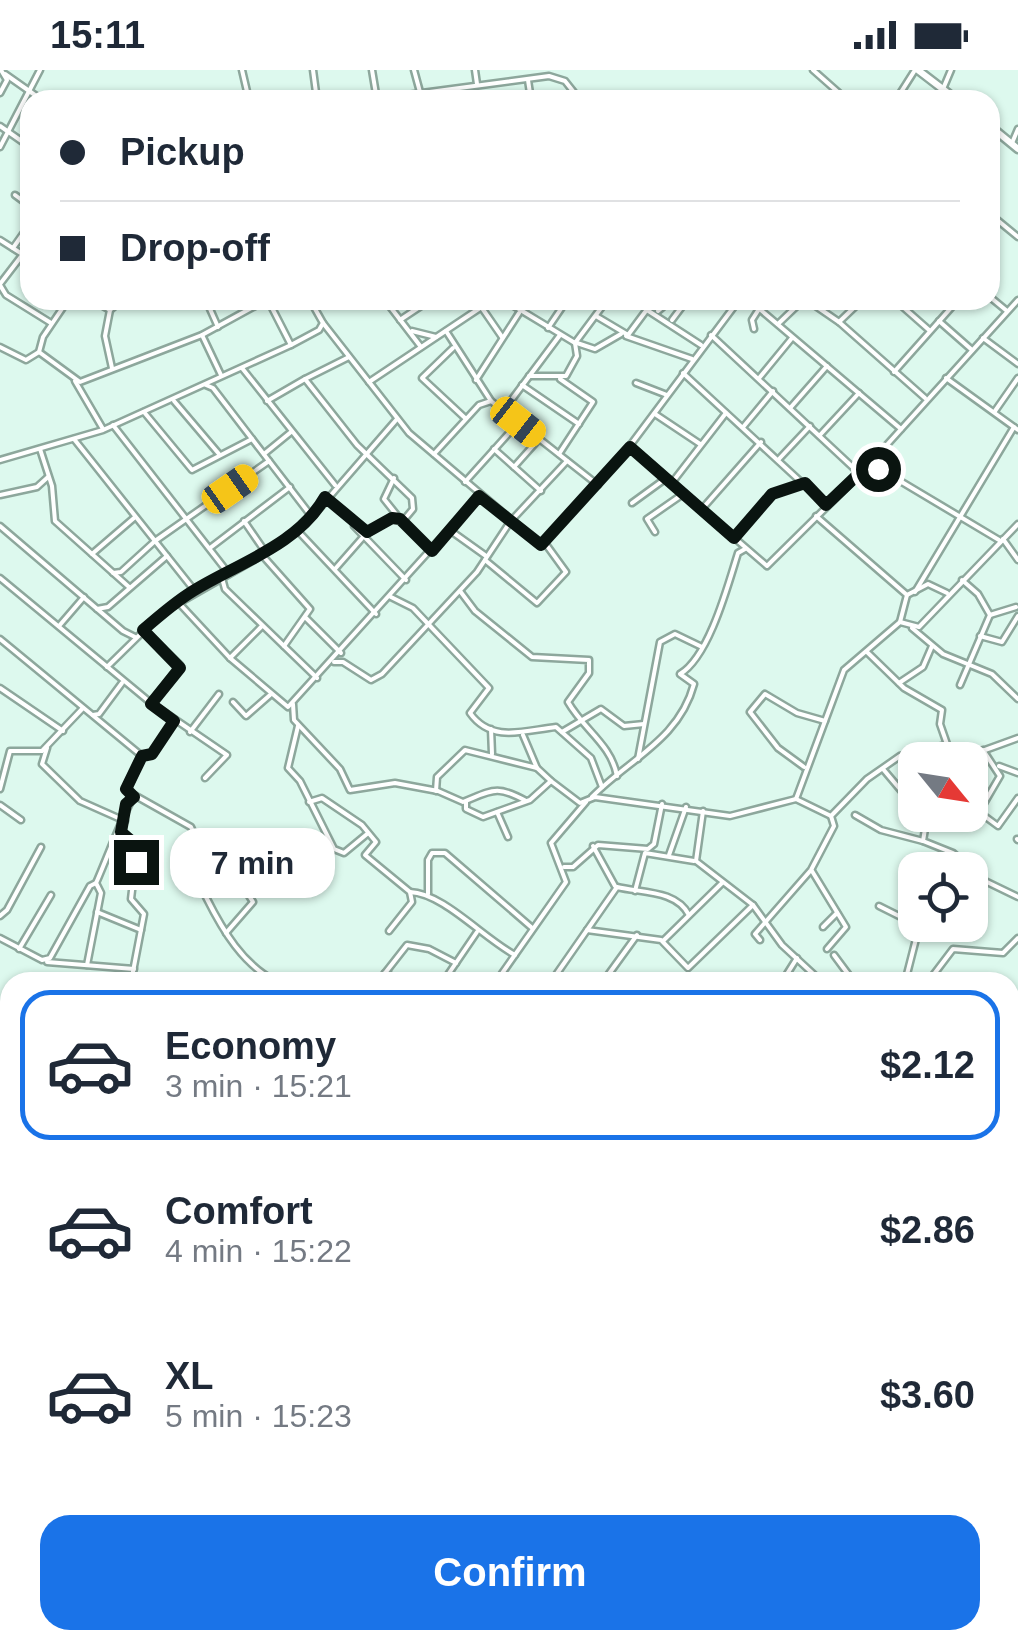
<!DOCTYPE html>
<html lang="en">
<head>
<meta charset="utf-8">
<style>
  :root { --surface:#fff; --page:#f2f2f3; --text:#1f2937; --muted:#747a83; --line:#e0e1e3; --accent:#1a73e8 }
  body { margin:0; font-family:Arial,sans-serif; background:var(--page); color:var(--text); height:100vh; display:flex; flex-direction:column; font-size:38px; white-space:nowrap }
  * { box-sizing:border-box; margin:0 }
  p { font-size:32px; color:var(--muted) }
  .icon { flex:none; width:55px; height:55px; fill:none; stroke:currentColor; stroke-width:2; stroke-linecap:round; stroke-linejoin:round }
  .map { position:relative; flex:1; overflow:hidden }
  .drawer { position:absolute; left:0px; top:902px; width:1020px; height:678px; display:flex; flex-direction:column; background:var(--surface); border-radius:30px 30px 0 0; box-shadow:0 2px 8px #0004 }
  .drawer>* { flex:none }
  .top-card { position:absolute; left:20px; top:20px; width:980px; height:220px; border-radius:30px; box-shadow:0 2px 8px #0004; display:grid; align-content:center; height:220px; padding:0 40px; background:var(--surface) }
  .needle { width:65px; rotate:120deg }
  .tools { position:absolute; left:898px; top:672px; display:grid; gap:20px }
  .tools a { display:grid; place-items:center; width:90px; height:90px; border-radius:20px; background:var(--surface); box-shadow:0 2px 8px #0004; font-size:50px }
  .end { position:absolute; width:45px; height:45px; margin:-22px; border:12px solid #0a1410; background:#fff; box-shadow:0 0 0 5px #fff }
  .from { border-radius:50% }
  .bubble { position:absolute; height:70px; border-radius:30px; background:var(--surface); box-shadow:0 2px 8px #0004; font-size:32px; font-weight:700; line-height:70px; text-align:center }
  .car { position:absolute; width:30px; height:60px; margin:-30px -15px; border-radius:12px; box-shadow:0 0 8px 2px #0007; background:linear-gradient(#f5c518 24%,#345 0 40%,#f5c518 0 76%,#345 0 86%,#f5c518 0) }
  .top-card b { display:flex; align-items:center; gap:35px; height:95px; font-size:38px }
  .top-card b+b { border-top:2px solid var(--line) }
  .top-card i { width:25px; height:25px; background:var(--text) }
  ul { padding:18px 0 0; list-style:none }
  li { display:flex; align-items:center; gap:30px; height:150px; margin:0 20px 15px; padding:0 20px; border:5px solid transparent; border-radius:30px }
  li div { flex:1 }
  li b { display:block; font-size:38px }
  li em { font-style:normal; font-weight:700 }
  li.active { border-color:var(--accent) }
  li>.icon { width:90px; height:90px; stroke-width:1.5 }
  .cta { display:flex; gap:20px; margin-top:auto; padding:20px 40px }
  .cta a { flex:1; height:115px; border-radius:30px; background:var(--accent); color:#fff; font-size:40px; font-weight:700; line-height:115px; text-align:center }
  .status { display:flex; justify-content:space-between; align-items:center; height:70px; padding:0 50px; background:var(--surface); direction:ltr }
  .status svg { height:28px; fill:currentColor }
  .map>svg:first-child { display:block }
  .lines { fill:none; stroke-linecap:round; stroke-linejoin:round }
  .stream { stroke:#59c9a4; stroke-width:2.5 }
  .minor-casing { stroke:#8da79c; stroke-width:9 }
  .secondary-casing { stroke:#8da79c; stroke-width:11 }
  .minor { stroke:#fff; stroke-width:4 }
  .secondary { stroke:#fff; stroke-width:6 }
  .route { stroke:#0a1410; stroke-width:12 }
</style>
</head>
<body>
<div class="status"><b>15:11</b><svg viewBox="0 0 49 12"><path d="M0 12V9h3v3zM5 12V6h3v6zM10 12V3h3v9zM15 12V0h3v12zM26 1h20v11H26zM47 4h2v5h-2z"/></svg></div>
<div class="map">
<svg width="1018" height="1578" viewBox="0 0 1018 1578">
  <rect width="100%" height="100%" fill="#ddf9ee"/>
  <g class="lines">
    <g class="stream">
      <polyline points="1010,1140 1018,1145"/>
      <polyline points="1,1153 10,1160"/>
      <polyline points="10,1176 3,1201 10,1213"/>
    </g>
    <defs>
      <g id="minor">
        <polyline points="242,0 249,30"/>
        <polyline points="313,0 317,30"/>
        <polyline points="372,0 377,30"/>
        <polyline points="414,0 420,22"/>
        <polyline points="475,0 477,14"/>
        <polyline points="813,0 847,30"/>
        <polyline points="5,4 42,30"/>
        <polyline points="528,10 531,30"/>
        <polyline points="943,19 951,0"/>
        <polyline points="0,23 7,10 1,0"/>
        <polyline points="377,29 549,6 565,11 580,30"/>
        <polyline points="896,30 915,0"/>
        <polyline points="0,56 30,77"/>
        <polyline points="990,73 999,63"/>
        <polyline points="1012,73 1018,59"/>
        <polyline points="0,77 40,0"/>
        <polyline points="15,125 30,136"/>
        <polyline points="990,144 1018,167"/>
        <polyline points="0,170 30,189"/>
        <polyline points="13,178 30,154"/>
        <polyline points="0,214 23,184"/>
        <polyline points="0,215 6,225 51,253"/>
        <polyline points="990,227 1007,241"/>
        <polyline points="93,230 110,240 122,230"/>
        <polyline points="206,230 218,257"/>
        <polyline points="268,230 291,275"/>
        <polyline points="385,230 421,277"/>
        <polyline points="504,230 575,273 607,230"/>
        <polyline points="749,230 901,359"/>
        <polyline points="807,230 839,252 862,230"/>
        <polyline points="895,230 929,260"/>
        <polyline points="482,238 502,267"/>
        <polyline points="110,240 105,266 112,298"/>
        <polyline points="647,240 701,275"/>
        <polyline points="658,241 671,230 683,234"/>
        <polyline points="596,246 628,265 654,230"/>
        <polyline points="400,250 430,230"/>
        <polyline points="672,250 687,230"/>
        <polyline points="939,251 972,280"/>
        <polyline points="839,252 925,328"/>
        <polyline points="323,253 409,363 541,475 629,377 739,230"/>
        <polyline points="778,254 803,230"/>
        <polyline points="548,258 567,230"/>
        <polyline points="754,259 752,250 759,239"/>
        <polyline points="412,261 436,267"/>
        <polyline points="446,261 491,331 598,415"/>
        <polyline points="202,265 221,305"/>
        <polyline points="711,265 860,404"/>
        <polyline points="626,266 692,289"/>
        <polyline points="983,268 1018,294"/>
        <polyline points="577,273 595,279 621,264"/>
        <polyline points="0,277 26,290 39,282 43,267 68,230"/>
        <polyline points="453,278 422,308 465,348"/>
        <polyline points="39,282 80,312 202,265 266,230"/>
        <polyline points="242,298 335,415"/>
        <polyline points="894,302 958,230"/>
        <polyline points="683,303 826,435"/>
        <polyline points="529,306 566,306 577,286 575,273"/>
        <polyline points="760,307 792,268"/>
        <polyline points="946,308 1018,360"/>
        <polyline points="305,309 349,287"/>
        <polyline points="476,310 519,243"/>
        <polyline points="75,311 103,359"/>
        <polyline points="369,312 492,230"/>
        <polyline points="636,313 667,325"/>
        <polyline points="206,315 213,318 312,447"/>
        <polyline points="522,315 579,354"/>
        <polyline points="174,331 219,384"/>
        <polyline points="267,331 305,309 357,375 412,428 413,439 403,451"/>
        <polyline points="791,337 827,296"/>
        <polyline points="504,340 560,265"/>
        <polyline points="995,341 1018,308"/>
        <polyline points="144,342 192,400 252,369"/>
        <polyline points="655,344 700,374"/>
        <polyline points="113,355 229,504"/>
        <polyline points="744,356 773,321"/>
        <polyline points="820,365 859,323"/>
        <polyline points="74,369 194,520"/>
        <polyline points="629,377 767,496 865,399 1018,230"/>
        <polyline points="40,379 52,416 55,451 92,484"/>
        <polyline points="494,379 541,421"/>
        <polyline points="264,384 291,362"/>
        <polyline points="434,384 479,335 491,331"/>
        <polyline points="559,384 593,332 560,309"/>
        <polyline points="779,389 810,356"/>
        <polyline points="0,390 103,360 291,275 319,260 323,253 310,230"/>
        <polyline points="870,393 999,470"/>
        <polyline points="514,397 539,369"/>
        <polyline points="394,408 384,429 400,449"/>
        <polyline points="465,412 518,353"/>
        <polyline points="671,414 726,343"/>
        <polyline points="0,425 37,417 48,407"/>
        <polyline points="325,427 367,463 391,449 400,449 432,481"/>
        <polyline points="632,433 665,409"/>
        <polyline points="702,439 761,372"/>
        <polyline points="816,446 907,525 900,552"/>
        <polyline points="244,451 266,483"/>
        <polyline points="0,456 123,561 135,567"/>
        <polyline points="354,456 406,510"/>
        <polyline points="297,460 376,544"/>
        <polyline points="451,461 486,486"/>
        <polyline points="655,462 647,449 683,424"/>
        <polyline points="735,468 772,424 805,413"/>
        <polyline points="1003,469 1018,490"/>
        <polyline points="210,478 290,417"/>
        <polyline points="262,485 310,539 284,576"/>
        <polyline points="485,490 537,533 566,502 545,473"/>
        <polyline points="335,499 364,466"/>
        <polyline points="113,503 121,502 155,471 269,391"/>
        <polyline points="0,508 151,633 227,685 205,708"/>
        <polyline points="222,508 225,519 317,608"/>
        <polyline points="129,517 92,484 134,448"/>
        <path d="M460,521L475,541L532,587L589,590V603L568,632C584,660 611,674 617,706"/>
        <polyline points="915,522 1014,357"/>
        <polyline points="907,525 928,514 947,523"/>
        <path d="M391,527L413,538L489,618L470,643C492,674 526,660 556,657L591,688L602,717"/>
        <polyline points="178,532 230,588 288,637 479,426"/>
        <polyline points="97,539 108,537 167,486"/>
        <polyline points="990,545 1016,537"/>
        <polyline points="306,548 341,583"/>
        <polyline points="59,556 84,527"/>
        <polyline points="912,558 943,584 992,604 1018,629"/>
        <polyline points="143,559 180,595 151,633"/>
        <polyline points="980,566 1002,572 1018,546"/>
        <polyline points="0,569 142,686 152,683 174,651"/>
        <polyline points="867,582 904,618 942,640 940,654 948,677"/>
        <polyline points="230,588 262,556"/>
        <polyline points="334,592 343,592 371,610 382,604 477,502 510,452 567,391"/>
        <polyline points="107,597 163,542 266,483 312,447 397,349"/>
        <polyline points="899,613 923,597 932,576"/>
        <polyline points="960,615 990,545 978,524 962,510"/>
        <polyline points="0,618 63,661"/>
        <polyline points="233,632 246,646 270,625"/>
        <path d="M293,634L294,650L340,699L350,720L395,713L438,721L463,732C491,721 496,714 526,731"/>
        <polyline points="93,645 99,644 122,613"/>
        <polyline points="298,656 288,698 300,711 334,779 344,783 367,764"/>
        <polyline points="491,659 492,684"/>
        <polyline points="190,662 219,624"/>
        <polyline points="562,662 601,639 624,656 644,654"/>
        <polyline points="523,665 537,698 551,711"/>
        <polyline points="47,678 42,694 80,731 125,751"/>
        <polyline points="983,680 1000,706 979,742 998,756 1018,728"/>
        <path d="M142,686L127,721L191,757L215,812L206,827C223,861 243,895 277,912"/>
        <polyline points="638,689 660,572 675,564 702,577"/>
        <polyline points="999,696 1018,703"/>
        <polyline points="804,697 778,678 750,642 765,624 797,643 825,651"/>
        <polyline points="883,699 915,737"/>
        <polyline points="0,719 10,681 42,681 83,638"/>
        <polyline points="436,721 437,707 465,680 537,698"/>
        <path d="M592,727C629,689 679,670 694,614L680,604C709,587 728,515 738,483L745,479"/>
        <polyline points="796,729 844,600 900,552 919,557 1018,454"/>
        <polyline points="309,732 322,728 362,755 376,772 365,785 410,822 412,832 389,861"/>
        <polyline points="466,732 466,739 483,747 530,730 551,711 580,733 595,727 730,746 796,729 831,746 867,709 900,686 942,676 974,684 1018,668"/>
        <polyline points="0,735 21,750"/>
        <polyline points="703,741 696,791 753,835 782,875 822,912"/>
        <polyline points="497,742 508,767"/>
        <polyline points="855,745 881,760 923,771"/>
        <polyline points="920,745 926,753 923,771 953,783 985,811 1018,827"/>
        <polyline points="121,762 137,778 131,829 144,844 131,912"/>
        <polyline points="1017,769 1018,770"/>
        <polyline points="593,776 615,816"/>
        <polyline points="669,785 686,737"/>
        <polyline points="564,797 573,797 598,775 648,779 654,774 662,734"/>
        <polyline points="812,801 846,857 827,879"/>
        <polyline points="214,814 234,802 253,832 226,863"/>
        <polyline points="635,821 645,783 694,791"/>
        <path d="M410,822C443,823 483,868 515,885"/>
        <polyline points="428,824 428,790 432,783 445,783 531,857"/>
        <polyline points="970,824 985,811"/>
        <polyline points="879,836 915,854"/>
        <polyline points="97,842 141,860"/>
        <polyline points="0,846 7,840 41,777"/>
        <polyline points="823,857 837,843"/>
        <polyline points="587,860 661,870 688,898 753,835"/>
        <path d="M0,868L42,890L50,888L90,816L96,813C103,798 128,732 134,727"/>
        <polyline points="760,870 755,864 811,800 834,756 831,746"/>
        <polyline points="663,871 722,813"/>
        <polyline points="19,879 51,825"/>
        <polyline points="834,885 854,912"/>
        <polyline points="47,892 134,899"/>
        <polyline points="87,895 101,823 96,813"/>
        <polyline points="385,903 404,912"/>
        <polyline points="378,912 407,875 429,879 456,893"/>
        <polyline points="443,912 477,862"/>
        <polyline points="496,912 566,812 551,773 586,732"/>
        <path d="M551,912L617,817C642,823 676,820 689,845"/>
        <polyline points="603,912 637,865"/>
        <polyline points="782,912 797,888"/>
        <polyline points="905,912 917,865 941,855"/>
        <polyline points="928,912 953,879 1003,883 1018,868"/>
        <polyline points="0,938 10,943"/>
        <polyline points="1010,979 1018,980"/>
        <polyline points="1010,1053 1018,1051"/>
        <polyline points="1010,1108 1018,1110"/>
        <polyline points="0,1151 10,1141"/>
        <polyline points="1010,1166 1018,1177"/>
        <polyline points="1010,1213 1018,1217"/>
        <polyline points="1010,1334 1018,1326"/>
        <polyline points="1010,1380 1018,1385"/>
        <polyline points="1010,1402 1018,1390"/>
        <polyline points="1010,1512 1018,1514"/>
        <polyline points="1010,1547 1018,1552"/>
        <polyline points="0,1550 10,1554"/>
        <polyline points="51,1570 84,1577 110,1570"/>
        <polyline points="214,1570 230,1578"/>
        <polyline points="262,1570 265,1578"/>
        <polyline points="459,1570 461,1578"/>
        <polyline points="669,1570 690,1578"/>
        <polyline points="775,1570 784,1578"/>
        <polyline points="865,1570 877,1578"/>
        <polyline points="0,1571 6,1578"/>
        <polyline points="743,1576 747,1578"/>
        <polyline points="207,1578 211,1570"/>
        <polyline points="339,1578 344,1570"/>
        <polyline points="373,1578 378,1570"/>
        <polyline points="405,1578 407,1570"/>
        <polyline points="501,1578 503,1570"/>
        <polyline points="565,1578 582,1570"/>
        <polyline points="842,1578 849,1570"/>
        <polyline points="948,1578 953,1578"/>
      </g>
      <g id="secondary">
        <polyline points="918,0 957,30"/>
        <polyline points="990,56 1018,79"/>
        <polyline points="1010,1499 1018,1488"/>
        <polyline points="969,1578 972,1570"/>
      </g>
    </defs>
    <use href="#minor" class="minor-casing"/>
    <use href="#secondary" class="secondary-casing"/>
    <use href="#minor" class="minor"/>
    <use href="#secondary" class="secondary"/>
  </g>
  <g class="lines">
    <path class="route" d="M136,792V775L121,762L126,734L134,727L126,719L142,686L152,684L174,651L151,634L180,598L143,560C159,546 175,532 193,521C238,493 297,476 325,427L367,462L392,448L400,449L432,481L479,426L541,475L630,377L734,468L772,424L805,413L826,435L870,393L878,399"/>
  </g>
</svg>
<div class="tools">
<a><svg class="needle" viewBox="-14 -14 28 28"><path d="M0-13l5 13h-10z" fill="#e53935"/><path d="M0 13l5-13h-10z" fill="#747a83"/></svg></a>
<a><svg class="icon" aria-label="locate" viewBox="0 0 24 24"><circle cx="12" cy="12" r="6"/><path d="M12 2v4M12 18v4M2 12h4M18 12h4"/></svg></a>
</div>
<i class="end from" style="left:878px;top:399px"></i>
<i class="end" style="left:136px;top:792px"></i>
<div class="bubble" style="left:170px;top:758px;width:165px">7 min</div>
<i class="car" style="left:518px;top:352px;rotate:128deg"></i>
<i class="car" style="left:230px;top:419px;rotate:55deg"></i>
<div class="top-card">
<b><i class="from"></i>Pickup</b>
<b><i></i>Drop-off</b>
</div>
<section class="drawer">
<ul>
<li class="active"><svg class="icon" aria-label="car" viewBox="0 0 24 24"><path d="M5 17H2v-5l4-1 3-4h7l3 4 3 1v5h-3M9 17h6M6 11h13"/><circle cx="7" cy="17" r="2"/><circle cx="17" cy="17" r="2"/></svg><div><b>Economy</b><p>3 min · 15:21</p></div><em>$2.12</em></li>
<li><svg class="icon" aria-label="car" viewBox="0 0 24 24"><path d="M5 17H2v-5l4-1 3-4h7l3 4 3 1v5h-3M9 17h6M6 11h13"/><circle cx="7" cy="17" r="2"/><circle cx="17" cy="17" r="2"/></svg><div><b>Comfort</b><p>4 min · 15:22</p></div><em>$2.86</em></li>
<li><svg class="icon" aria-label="car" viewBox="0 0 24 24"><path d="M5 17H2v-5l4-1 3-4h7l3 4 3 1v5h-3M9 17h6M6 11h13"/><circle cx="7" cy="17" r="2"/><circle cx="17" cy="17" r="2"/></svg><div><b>XL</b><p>5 min · 15:23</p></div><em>$3.60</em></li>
</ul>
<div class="cta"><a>Confirm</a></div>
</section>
</div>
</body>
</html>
